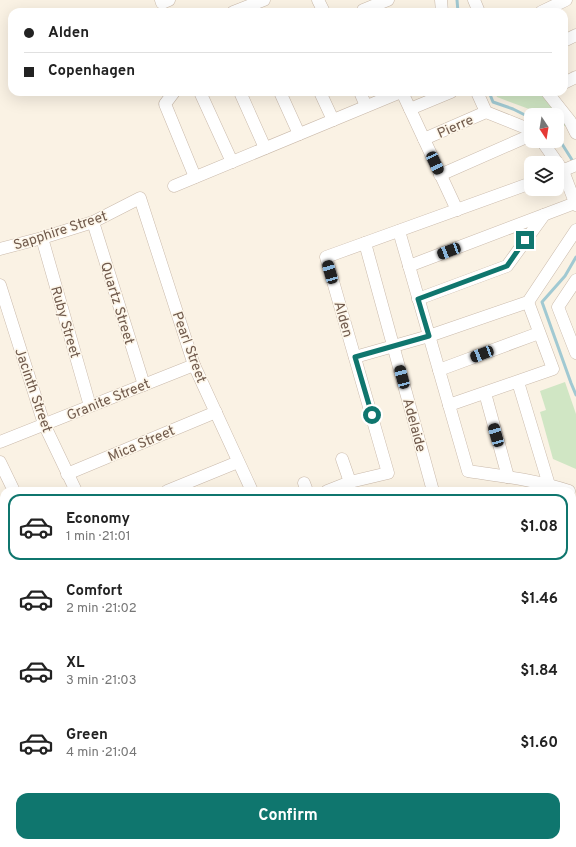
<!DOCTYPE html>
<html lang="en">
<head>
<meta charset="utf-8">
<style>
  :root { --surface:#fff; --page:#f2f2f2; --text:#222; --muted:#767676; --line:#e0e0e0; --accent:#0f766e }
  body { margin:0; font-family:Overpass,sans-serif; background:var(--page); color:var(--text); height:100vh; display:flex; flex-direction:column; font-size:15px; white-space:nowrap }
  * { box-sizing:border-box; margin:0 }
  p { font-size:13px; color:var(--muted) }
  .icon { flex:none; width:22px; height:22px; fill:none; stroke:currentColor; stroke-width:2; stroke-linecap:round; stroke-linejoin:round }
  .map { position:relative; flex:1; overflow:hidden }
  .drawer { position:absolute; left:0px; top:487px; width:576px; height:360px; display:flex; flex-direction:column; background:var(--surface); border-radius:12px 12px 0 0; box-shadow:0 4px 16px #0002 }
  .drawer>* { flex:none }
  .guide { position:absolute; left:8px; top:8px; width:560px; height:88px; border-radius:12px; box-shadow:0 4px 16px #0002; display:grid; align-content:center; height:88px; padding:0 16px; background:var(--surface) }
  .needle { width:26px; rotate:168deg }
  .tools { position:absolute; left:524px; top:108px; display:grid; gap:8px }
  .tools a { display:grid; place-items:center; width:40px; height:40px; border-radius:8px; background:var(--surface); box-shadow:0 4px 16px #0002; font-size:20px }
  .end { position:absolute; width:18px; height:18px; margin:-9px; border:5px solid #0f766e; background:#fff; box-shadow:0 0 0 2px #fff }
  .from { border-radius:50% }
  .car { position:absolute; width:12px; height:24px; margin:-12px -6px; border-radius:5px; box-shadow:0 0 3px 1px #0007; background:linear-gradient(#222 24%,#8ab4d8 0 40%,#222 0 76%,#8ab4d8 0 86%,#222 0) }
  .guide b { display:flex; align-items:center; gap:14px; height:38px; font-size:15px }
  .guide b+b { border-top:1px solid var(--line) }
  .guide i { width:10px; height:10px; background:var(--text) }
  ul { padding:7px 0 0; list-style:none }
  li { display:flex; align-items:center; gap:12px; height:66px; margin:0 8px 6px; padding:0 8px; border:2px solid transparent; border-radius:12px }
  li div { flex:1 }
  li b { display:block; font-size:15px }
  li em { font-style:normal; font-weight:700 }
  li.active { border-color:var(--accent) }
  li>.icon { width:36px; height:36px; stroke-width:1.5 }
  .button { display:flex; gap:8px; margin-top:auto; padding:8px 16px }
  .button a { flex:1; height:46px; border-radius:12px; background:var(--accent); color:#fff; font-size:16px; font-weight:700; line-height:46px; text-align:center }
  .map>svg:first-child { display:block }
  .green { fill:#d0e6c4 }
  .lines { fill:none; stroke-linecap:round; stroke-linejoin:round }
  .stream { stroke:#a1c9d2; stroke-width:3 }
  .minor-casing { stroke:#cabaab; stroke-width:13 }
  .minor { stroke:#fff; stroke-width:12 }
  .route { stroke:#0f766e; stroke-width:5 }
  .labels { text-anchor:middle; stroke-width:3; stroke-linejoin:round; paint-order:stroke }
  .street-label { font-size:14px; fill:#705a4c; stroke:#fdf6e9 }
</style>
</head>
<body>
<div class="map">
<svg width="576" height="847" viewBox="0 0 576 847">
  <rect width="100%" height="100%" fill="#faf2e4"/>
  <g class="green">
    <polygon points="495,92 540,92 561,115 568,126 557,126 557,115 549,115 548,113 529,109 497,97"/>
    <polygon points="565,382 576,414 576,469 553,459 540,412 546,410 540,391"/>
  </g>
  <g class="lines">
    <g class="stream">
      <polyline points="457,0 458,12"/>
      <polyline points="489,92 493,102 513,109 531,118"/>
      <polyline points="557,136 574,163"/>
      <polyline points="576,257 565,276 542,302 571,383 576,395"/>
      <polyline points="0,820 4,829"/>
      <polyline points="277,843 279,847"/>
    </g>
    <defs>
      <g id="minor">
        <polyline points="161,0 162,3 169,0"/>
        <polyline points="318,0 324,12"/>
        <polyline points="441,0 442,12"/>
        <polyline points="474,0 479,12"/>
        <polyline points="363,10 388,0"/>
        <polyline points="233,12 264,0"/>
        <polyline points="541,12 566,0"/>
        <polyline points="564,41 576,35"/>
        <polyline points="564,83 576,77"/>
        <polyline points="174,92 165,104 195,177"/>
        <polyline points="200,92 232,162"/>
        <polyline points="240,92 265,148"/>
        <polyline points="280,92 299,134"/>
        <polyline points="320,92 333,120"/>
        <polyline points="360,92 366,106"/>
        <polyline points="402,92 457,210"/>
        <polyline points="477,92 486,112 531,130"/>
        <polyline points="547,92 570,121 576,133"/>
        <polyline points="410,109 451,92"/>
        <polyline points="424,139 486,112"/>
        <polyline points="542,141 563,171 576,205"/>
        <polyline points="557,173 576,165"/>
        <polyline points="440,175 531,135"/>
        <polyline points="174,186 401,92"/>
        <polyline points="93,222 144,385"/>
        <path d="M399,231L468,471C501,476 536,480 569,491"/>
        <polyline points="42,238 90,406"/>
        <polyline points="365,243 433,491"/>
        <polyline points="0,249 42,238 93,222 140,198 194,365 252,491"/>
        <polyline points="409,266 575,203"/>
        <polyline points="576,280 558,307 576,353"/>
        <polyline points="0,285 44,424 76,491"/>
        <polyline points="418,299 507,266 544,215"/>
        <polyline points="355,357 429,336 528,302 576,230"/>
        <polyline points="439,370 539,333"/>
        <polyline points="518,382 549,485"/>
        <polyline points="485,393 508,477"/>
        <polyline points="449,405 553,369 528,302"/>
        <polyline points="0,442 194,365"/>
        <polyline points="342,459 350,482"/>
        <polyline points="0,462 14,491"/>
        <polyline points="67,474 216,412"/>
        <polyline points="304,483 307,491"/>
        <polyline points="167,491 238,462"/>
        <polyline points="327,491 350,482 388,473 326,257 531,183"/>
        <polyline points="0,514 4,512"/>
        <polyline points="572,522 576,523"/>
        <polyline points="0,589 4,598"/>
        <polyline points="0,618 4,616"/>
        <polyline points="0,656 4,655"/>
        <polyline points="0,709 4,708"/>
        <polyline points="0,746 4,744"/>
        <polyline points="0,798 4,797"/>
        <polyline points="0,835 5,847"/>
        <polyline points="538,843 539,847"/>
        <polyline points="570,843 571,847"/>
      </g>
    </defs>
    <use href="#minor" class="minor-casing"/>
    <use href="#minor" class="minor"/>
  </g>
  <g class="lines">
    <polyline class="route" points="372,415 355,357 429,336 418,299 507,266 525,240"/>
  </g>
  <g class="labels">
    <g class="street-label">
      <text transform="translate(455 126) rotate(-24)" y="5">Pierre</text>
      <text transform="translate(60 230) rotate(-18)" y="5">Sapphire Street</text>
      <text transform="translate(118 303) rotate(73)" y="5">Quartz Street</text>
      <text transform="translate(344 319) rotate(74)" y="5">Alden</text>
      <text transform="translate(66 322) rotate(74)" y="5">Ruby Street</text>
      <text transform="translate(190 347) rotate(70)" y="5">Pearl Street</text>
      <text transform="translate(34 390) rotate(71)" y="5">Jacinth Street</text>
      <text transform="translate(108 399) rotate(-22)" y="5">Granite Street</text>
      <text transform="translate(415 425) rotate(75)" y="5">Adelaide</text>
      <text transform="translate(141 443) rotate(-23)" y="5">Mica Street</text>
    </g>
  </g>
</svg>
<div class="tools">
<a><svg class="needle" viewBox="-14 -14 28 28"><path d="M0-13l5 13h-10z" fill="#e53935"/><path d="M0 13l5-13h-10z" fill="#767676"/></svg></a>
<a><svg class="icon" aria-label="layers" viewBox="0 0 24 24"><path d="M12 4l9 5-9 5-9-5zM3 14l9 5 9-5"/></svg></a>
</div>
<i class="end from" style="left:372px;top:415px"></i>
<i class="end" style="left:525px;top:240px"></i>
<i class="car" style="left:435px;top:163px;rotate:155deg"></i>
<i class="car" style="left:449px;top:251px;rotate:249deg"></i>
<i class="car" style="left:330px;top:272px;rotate:344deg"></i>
<i class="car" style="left:482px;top:354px;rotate:249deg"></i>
<i class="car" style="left:402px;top:377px;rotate:345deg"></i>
<i class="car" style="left:496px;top:435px;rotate:344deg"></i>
<div class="guide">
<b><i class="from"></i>Alden</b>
<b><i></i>Copenhagen</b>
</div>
<section class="drawer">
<ul>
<li class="active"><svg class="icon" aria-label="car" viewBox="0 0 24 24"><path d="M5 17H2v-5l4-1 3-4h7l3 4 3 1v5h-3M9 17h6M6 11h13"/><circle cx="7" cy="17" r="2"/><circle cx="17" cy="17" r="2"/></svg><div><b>Economy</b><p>1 min · 21:01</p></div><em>$1.08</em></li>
<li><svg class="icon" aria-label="car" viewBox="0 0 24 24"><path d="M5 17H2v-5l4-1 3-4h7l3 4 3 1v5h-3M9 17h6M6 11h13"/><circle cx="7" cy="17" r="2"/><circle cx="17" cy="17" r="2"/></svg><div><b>Comfort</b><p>2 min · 21:02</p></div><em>$1.46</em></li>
<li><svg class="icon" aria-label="car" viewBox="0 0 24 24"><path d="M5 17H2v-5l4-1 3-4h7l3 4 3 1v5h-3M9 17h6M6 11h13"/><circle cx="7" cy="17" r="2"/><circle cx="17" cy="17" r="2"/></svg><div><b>XL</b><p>3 min · 21:03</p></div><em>$1.84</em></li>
<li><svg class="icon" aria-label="car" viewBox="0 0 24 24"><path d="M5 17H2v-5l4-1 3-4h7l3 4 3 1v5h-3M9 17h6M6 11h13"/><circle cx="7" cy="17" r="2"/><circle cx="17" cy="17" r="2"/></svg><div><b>Green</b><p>4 min · 21:04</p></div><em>$1.60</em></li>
</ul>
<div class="button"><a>Confirm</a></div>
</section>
</div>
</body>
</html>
